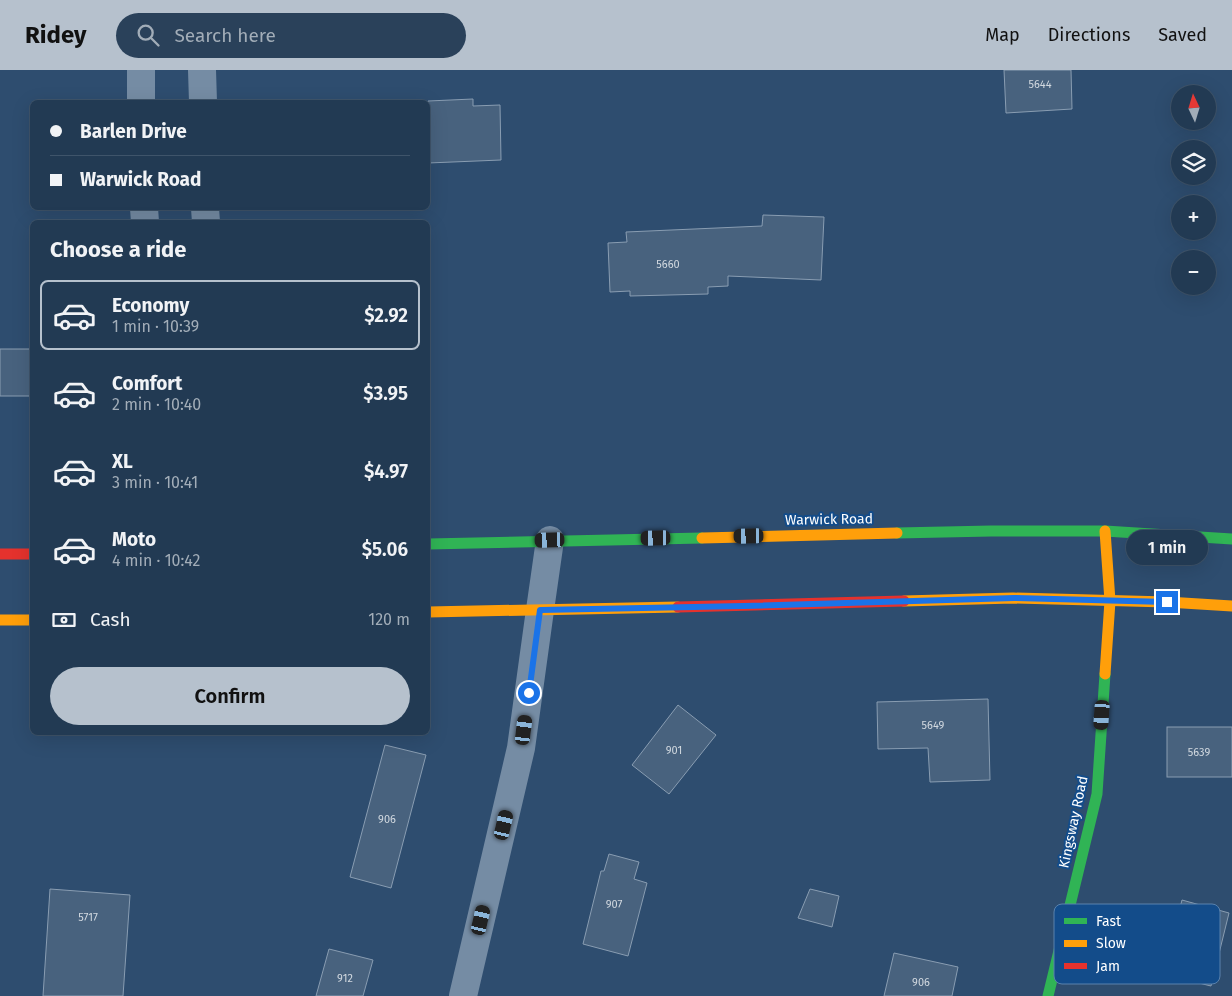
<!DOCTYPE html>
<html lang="en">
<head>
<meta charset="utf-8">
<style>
  :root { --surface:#223a53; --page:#2a415a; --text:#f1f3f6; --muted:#a2adb8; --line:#3f546a; --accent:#b6c1cd }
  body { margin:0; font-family:"Fira Sans",sans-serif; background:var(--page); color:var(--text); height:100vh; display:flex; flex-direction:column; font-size:19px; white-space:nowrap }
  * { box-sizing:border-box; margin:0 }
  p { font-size:16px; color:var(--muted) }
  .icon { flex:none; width:28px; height:28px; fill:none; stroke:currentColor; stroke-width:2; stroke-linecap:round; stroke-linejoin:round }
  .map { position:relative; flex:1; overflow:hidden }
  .side { position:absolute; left:30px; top:150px; width:400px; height:515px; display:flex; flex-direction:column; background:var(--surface); border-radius:8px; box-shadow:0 5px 20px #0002,0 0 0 1px var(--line) }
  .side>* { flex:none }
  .top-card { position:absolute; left:30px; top:30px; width:400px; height:110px; border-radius:8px; box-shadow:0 5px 20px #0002,0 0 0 1px var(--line); display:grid; align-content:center; height:110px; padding:0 20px; background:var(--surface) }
  .needle { width:32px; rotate:356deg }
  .fabs { position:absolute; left:1171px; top:15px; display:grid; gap:10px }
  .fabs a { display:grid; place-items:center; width:45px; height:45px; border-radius:50%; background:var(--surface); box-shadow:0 5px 20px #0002,0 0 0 1px var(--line); font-size:25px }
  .end { position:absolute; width:22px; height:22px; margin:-11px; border:6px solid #1a73e8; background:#fff; box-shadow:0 0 0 2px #fff }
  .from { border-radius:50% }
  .bubble { position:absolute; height:35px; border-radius:18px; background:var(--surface); box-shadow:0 5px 20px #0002,0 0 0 1px var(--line); font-size:16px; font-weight:600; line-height:35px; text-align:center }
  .car { position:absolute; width:15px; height:30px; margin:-15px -8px; border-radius:6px; box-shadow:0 0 4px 1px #0007; background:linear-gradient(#222 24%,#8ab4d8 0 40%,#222 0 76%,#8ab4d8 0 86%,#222 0) }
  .top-card b { display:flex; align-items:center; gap:18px; height:48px; font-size:19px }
  .top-card b+b { border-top:1px solid var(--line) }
  .top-card i { width:12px; height:12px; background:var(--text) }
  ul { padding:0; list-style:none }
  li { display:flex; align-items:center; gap:15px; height:70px; margin:0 10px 8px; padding:0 10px; border:2px solid transparent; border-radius:8px }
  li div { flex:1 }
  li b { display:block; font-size:19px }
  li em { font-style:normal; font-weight:600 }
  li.on { border-color:var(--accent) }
  li>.icon { width:45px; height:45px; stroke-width:1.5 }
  h2 { padding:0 20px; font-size:22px; line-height:60px }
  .pay { display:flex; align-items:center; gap:12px; height:55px; padding:0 20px; font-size:19px }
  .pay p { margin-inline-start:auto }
  .cta { display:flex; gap:10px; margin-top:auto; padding:10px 20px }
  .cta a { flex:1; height:58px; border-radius:30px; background:var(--accent); color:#111; font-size:20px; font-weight:600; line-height:58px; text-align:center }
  header { display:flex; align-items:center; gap:30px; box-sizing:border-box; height:70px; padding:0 25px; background:var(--accent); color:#111 }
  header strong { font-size:24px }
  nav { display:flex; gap:28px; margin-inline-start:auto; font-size:18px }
  .search { width:350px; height:45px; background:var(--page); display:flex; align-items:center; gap:12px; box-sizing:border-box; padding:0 18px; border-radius:28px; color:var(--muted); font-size:19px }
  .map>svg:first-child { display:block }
  .building { fill:#48627e; stroke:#899db2 }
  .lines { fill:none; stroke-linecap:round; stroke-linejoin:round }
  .street { stroke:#758ca4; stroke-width:28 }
  .fast { stroke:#30b455; stroke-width:11 }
  .slow { stroke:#ff9f0a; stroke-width:11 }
  .jam { stroke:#e5322d; stroke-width:11 }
  .route { stroke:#1a73e8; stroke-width:6 }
  .labels { text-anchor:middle; stroke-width:4; stroke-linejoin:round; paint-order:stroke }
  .number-label { font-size:11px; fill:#d1d8df }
  .street-label { font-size:14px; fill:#fff; stroke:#134c8a }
  .key { fill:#134c8a; stroke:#5a82ad; stroke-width:1 }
  .key-label { font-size:14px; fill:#fff }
</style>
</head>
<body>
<header>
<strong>Ridey</strong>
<div class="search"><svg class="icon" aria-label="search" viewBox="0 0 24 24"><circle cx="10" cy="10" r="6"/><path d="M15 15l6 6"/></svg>Search here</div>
<nav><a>Map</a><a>Directions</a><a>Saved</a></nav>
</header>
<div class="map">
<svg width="1232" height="926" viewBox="0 0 1232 926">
  <rect width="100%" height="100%" fill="#2e4d6f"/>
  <g class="building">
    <polygon points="1004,0 1071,0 1072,39 1006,43"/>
    <polygon points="473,29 473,36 500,35 501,90 428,93 428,31"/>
    <polygon points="763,145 824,147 821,210 728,206 728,216 708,217 708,224 630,226 630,221 610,222 608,173 627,172 626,162 762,156"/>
    <rect x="0" y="279" width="32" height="47"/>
    <polygon points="988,629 990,710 930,712 928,678 878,679 877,632"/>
    <polygon points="678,635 716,665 669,724 632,695"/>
    <rect x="1167" y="657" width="65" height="50"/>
    <polygon points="385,675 426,685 391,818 350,807"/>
    <polygon points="609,784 639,792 634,809 647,813 628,886 583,874 601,801 604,801"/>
    <polygon points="50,819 130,825 123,926 43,926"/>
    <polygon points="810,819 839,826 832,857 798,848"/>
    <polygon points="1182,830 1229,843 1211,916 1163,904"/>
    <polygon points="329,879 373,890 363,926 316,926"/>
    <polygon points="894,883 958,897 952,926 884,926"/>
  </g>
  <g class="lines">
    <g class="street">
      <polyline points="141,0 141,32"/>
      <polyline points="202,0 203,32"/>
      <polyline points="144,138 145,152"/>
      <polyline points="205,138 206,152"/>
      <polyline points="463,926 521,678 540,540 550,470"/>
    </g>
    <g class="fast">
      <polyline points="897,463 991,461 1105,461 1232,469"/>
      <polyline points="428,474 702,468"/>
      <polyline points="1048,926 1097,724 1105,604"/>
    </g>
    <g class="slow">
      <polyline points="1105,461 1110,531 1105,604"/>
      <polyline points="702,468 897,463"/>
      <polyline points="904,531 1013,528 1167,532 1232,536"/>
      <polyline points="428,542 678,537"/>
      <polyline points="0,550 32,550"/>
    </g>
    <g class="jam">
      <polyline points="0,484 32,484"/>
      <polyline points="678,537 904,531"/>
    </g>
  </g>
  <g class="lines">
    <polyline class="route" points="529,623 540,540 744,536 1014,528 1167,532"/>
  </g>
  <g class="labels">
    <g class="number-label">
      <text x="1040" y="18">5644</text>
      <text x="668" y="198">5660</text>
      <text x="933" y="659">5649</text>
      <text x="674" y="684">901</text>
      <text x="1199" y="686">5639</text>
      <text x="387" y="753">906</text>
      <text x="614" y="838">907</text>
      <text x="88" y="851">5717</text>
      <text x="345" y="912">912</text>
      <text x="921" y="916">906</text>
    </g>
    <g class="street-label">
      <text transform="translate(829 449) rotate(-1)" y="5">Warwick Road</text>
      <text transform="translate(1073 752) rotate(-78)" y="5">Kingsway Road</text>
    </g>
  </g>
  <rect x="1054" y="834" width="166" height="80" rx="8" class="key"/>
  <rect x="1064" y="848" width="23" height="6" fill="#30b455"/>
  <rect x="1064" y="870" width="23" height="7" fill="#ff9f0a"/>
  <rect x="1064" y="893" width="23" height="6" fill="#e5322d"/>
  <g class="key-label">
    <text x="1096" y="856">Fast</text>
    <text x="1096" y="878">Slow</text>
    <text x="1096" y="901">Jam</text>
  </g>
</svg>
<div class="fabs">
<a><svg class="needle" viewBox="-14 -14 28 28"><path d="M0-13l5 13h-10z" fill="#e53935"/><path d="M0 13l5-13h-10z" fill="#a2adb8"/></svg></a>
<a><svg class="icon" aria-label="layers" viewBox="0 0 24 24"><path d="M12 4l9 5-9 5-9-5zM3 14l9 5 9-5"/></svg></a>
<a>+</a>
<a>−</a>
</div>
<i class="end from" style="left:529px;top:623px"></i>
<i class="end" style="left:1167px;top:532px"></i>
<div class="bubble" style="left:1126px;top:460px;width:82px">1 min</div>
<i class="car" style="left:749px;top:466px;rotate:269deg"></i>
<i class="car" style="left:656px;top:468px;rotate:269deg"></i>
<i class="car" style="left:550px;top:470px;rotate:268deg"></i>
<i class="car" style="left:1102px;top:645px;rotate:184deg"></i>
<i class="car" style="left:524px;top:660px;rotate:7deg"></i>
<i class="car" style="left:504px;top:755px;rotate:13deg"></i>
<i class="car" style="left:481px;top:850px;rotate:13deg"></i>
<div class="top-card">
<b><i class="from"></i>Barlen Drive</b>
<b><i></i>Warwick Road</b>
</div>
<section class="side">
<h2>Choose a ride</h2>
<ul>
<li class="on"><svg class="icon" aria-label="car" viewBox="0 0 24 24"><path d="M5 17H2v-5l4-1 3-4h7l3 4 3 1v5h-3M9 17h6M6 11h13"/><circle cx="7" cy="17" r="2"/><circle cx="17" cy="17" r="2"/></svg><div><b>Economy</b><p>1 min · 10:39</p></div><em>$2.92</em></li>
<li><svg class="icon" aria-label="car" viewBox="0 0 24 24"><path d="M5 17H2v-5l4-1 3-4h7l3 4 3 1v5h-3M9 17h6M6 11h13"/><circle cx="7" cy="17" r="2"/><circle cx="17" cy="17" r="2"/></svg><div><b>Comfort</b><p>2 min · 10:40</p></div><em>$3.95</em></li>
<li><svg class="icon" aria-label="car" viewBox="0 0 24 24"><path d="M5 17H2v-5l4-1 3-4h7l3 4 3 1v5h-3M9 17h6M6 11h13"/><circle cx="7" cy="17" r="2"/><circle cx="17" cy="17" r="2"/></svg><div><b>XL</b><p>3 min · 10:41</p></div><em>$4.97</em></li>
<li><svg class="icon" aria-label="car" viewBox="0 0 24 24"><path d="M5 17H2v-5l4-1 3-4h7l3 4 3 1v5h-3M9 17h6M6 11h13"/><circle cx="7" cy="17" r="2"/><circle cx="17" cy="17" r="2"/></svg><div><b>Moto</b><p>4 min · 10:42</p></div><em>$5.06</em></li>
</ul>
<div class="pay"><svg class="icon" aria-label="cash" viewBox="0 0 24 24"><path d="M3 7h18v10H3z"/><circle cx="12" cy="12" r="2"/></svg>Cash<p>120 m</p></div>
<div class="cta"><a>Confirm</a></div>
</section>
</div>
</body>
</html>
